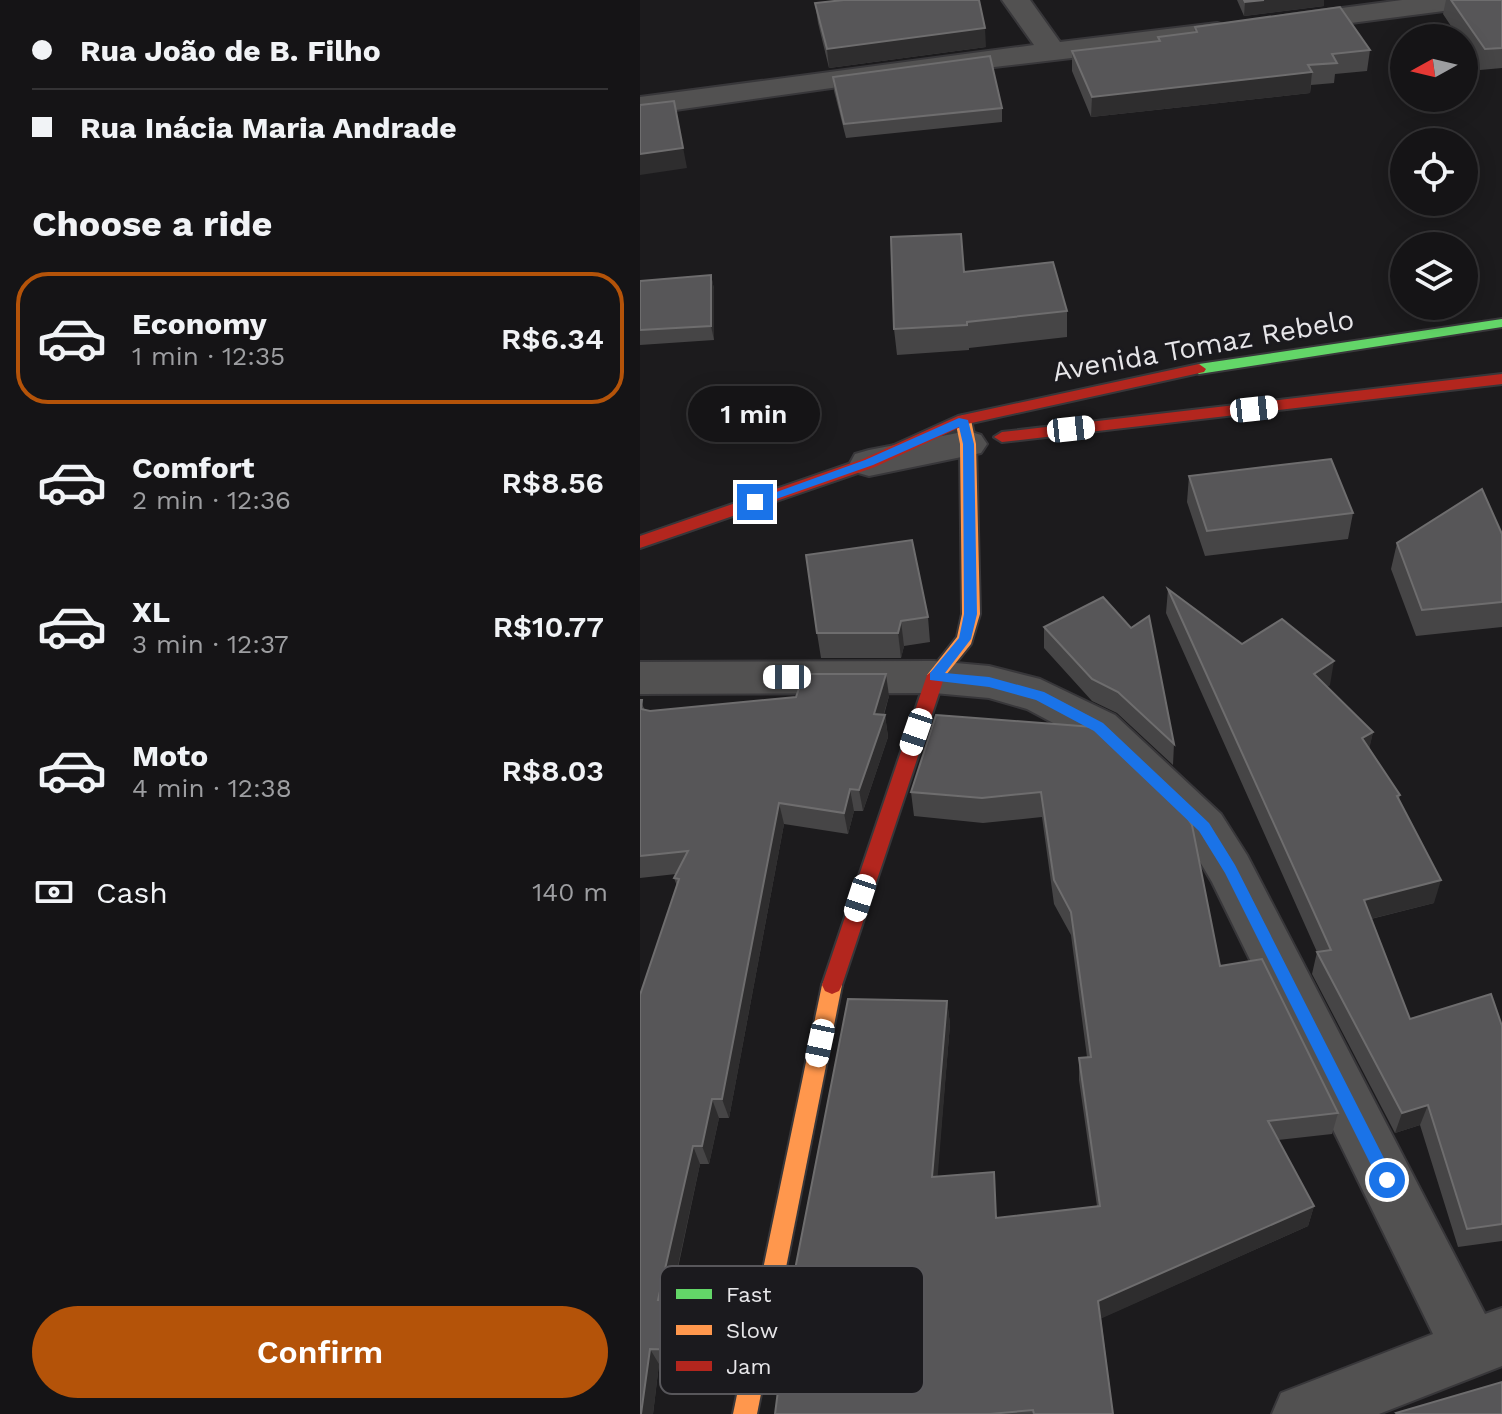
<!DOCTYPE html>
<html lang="en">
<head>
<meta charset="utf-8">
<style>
  :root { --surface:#151416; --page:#1e1d1f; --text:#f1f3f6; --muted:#9d9ea1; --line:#343335; --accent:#b45309 }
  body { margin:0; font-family:"Work Sans",sans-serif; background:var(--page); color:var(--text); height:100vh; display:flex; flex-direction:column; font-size:30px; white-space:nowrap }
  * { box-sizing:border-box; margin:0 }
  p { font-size:26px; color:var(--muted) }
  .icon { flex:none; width:44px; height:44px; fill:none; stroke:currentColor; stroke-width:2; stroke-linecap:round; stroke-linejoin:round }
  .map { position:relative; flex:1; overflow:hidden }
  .drawer { display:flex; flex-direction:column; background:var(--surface); width:640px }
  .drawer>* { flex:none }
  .top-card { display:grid; align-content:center; height:176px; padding:0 32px; background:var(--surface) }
  .needle { width:52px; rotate:262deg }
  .buttons { position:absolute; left:750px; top:24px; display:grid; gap:16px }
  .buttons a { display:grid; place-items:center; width:88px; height:88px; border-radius:50%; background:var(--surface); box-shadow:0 4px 20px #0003,0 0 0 2px var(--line); font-size:40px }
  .end { position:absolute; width:36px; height:36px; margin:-18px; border:10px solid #1a73e8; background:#fff; box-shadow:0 0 0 4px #fff }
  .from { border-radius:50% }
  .bubble { position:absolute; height:56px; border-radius:28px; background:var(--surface); box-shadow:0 4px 20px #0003,0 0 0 2px var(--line); font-size:26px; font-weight:600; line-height:56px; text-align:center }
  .car { position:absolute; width:24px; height:48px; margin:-24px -12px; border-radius:10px; box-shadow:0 0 6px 2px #0007; background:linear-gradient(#fff 24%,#345 0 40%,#fff 0 76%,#345 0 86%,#fff 0) }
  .top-card b { display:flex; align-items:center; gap:28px; height:76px; font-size:30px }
  .top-card b+b { border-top:2px solid var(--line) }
  .top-card i { width:20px; height:20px; background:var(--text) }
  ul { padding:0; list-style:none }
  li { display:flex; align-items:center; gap:24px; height:132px; margin:0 16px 12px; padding:0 16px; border:4px solid transparent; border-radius:32px }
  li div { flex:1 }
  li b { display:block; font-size:30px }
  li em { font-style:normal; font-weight:600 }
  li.selected { border-color:var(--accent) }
  li>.icon { width:72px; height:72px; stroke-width:1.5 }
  h2 { padding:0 32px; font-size:36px; line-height:96px }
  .pay { display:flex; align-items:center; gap:20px; height:88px; padding:0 32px; font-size:30px }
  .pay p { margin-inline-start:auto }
  .action { display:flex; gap:16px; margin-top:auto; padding:16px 32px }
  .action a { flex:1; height:92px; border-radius:48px; background:var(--accent); color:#fff; font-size:32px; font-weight:600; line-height:92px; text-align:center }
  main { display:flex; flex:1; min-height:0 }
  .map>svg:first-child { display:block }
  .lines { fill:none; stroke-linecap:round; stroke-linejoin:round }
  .street-casing { stroke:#38373a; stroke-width:4 }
  .fast-casing { stroke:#38373a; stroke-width:4 }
  .slow-casing { stroke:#38373a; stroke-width:4 }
  .jam-casing { stroke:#38373a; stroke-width:4 }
  .street { fill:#525151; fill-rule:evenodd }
  .fast { fill:#63d668; fill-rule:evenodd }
  .slow { fill:#ff974d; fill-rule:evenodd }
  .jam { fill:#b3261e; fill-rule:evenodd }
  .wall { fill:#464546 }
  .shaded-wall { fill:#2e2d2e }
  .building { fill:#575658; stroke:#6e6d6e; stroke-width:2 }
  .route { fill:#1a73e8 }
  .labels { text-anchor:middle; stroke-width:6; stroke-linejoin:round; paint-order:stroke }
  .street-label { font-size:28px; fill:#e7e6e9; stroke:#1b1a1e }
  .key { fill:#1b1a1e; stroke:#58575b; stroke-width:2 }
  .key-label { font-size:22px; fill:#e7e6e9 }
</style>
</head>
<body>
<main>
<section class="drawer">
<div class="top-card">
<b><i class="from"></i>Rua João de B. Filho</b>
<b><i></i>Rua Inácia Maria Andrade</b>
</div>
<h2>Choose a ride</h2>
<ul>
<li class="selected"><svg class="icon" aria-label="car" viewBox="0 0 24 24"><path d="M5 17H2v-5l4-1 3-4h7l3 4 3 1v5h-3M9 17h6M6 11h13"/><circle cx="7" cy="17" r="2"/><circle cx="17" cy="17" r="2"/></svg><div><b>Economy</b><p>1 min · 12:35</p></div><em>R$6.34</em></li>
<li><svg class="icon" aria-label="car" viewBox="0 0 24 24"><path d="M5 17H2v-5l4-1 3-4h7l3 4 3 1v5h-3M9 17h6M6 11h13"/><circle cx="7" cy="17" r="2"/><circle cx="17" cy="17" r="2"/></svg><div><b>Comfort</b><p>2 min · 12:36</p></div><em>R$8.56</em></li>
<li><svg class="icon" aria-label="car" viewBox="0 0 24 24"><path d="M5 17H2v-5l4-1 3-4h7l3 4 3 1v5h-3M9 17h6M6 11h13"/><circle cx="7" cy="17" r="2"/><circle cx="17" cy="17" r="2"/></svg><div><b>XL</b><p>3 min · 12:37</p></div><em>R$10.77</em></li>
<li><svg class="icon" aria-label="car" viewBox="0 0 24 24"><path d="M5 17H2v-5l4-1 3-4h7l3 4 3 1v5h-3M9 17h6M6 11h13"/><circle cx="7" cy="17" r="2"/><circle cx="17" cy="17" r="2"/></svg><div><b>Moto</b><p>4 min · 12:38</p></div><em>R$8.03</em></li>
</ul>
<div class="pay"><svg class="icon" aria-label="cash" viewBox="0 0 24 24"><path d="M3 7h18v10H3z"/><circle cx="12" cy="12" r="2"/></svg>Cash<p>140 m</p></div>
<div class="action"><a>Confirm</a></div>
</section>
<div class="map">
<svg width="862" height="1414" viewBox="0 0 862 1414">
  <rect width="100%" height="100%" fill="#1c1b1d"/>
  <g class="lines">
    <defs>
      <g id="street">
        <polygon points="362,0 390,0 420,42 577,23 587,26 591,32 587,38 577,41 277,76 0,115 0,97 394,45"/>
        <polygon points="762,0 841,0 837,6 827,8 649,31 639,29 635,23 639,17 649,15"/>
        <polygon points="328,431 341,435 347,444 341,453 229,476 215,472 210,463 215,454 229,450"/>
        <polygon points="294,661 349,666 400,679 475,715 581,814 607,855 845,1314 862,1308 862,1366 739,1414 632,1414 641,1393 793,1334 572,882 547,840 443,739 387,709 349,698 294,693 0,694 0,662"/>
      </g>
      <polygon id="fast" points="862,319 862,327 559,374 552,369 559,364"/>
      <g id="slow">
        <polygon points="323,415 331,420 336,444 340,614 331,644 302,680 296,682 287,675 317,637 322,614 320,444 315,420"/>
        <polygon points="192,976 199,979 202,985 117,1414 93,1414 182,985 185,979"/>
      </g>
      <g id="jam">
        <polygon points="559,364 566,369 564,372 327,424 235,467 0,548 0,536 223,459 318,416"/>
        <polygon points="862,374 862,384 362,442 354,437 362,432"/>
        <polygon points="296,668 305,675 202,985 199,991 192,994 185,991 182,985 287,675"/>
      </g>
    </defs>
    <use href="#street" class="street-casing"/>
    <use href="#fast" class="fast-casing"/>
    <use href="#slow" class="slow-casing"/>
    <use href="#jam" class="jam-casing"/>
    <use href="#street" class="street"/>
    <use href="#fast" class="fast"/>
    <use href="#slow" class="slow"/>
    <use href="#jam" class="jam"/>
  </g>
  <g class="wall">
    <polygon points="597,0 684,0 684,6 604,16"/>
    <polygon points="806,0 862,0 862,68 840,70 824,45 824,38 819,38 803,14"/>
    <polygon points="175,3 346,47 189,68 178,23"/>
    <polygon points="555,27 730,50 727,71 695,74 694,83 671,85 670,93 451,117 432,71 432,51 518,41 518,37 554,33"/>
    <polygon points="193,77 362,108 362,122 206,138 194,91"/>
    <polygon points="324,272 427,311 427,337 329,348 329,350 257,355 254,329"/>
    <polygon points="71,275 74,289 74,340 0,345 0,281"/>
    <polygon points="549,476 713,513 708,539 565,556 547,502"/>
    <polygon points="862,534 862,627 776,636 751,569 757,543"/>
    <polygon points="528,589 602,644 690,685 687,686 733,732 729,748 760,795 759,799 794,903 731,919 770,1019 862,1026 862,1241 818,1247 780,1125 755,1133 672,974 677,952 526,613"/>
    <polygon points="463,597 534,744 533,765 477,713 452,701 404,648 404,627"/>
    <polygon points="288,617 290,642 264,646 261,658 181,658 177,633"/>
    <polygon points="249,696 244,715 245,715 248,737 223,811 214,811 208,834 144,824 89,1118 79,1118 69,1164 60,1164 31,1301 60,1317 51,1365 19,1364 13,1414 0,1414 37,886 34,878 36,874 0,878 0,700 5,710 10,711"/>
    <polygon points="453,727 580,966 698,1113 692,1134 638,1140 674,1206 668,1226 461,1318 473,1414 135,1414 307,1001 310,1024 297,1176 355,1193 356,1218 457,1206 439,1080 439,1058 447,1057 431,935 414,904 402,817 343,823 274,816 271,792"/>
  </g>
  <g class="shaded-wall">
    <polygon points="624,0 684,0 684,6 604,16 605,2"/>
    <polygon points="345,28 346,47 189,68 187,49"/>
    <polygon points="672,72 670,93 451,117 452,97"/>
    <polygon points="38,121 47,168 0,175 0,154"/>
    <polygon points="71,275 74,289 74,340 71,326"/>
    <polygon points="261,621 264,646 261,658 258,633"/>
    <polygon points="694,661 690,685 670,698 674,674"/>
    <polygon points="246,674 249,696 237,736 234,714"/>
    <polygon points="245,715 248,737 223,811 219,790"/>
    <polygon points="733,732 728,755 722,738"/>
    <polygon points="210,789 214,811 208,834 204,813"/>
    <polygon points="139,803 144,824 89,1118 82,1099"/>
    <polygon points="801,880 794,903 718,922 724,900"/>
    <polygon points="307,1001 310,1024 296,1197 292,1177"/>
    <polygon points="72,1099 79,1118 69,1164 62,1146"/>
    <polygon points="788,1105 780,1125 755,1133 762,1113"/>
    <polygon points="53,1146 60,1164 27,1316 18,1300"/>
    <polygon points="674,1206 668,1226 458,1320 458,1301"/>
    <polygon points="52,1301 60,1317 51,1365 42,1350"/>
    <polygon points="10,1349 19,1364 13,1414 1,1414"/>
  </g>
  <g class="building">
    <polygon points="204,0 339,0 345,28 187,49 175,3"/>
    <polygon points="604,0 624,0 605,2"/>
    <polygon points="811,0 862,0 862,48 845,49"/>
    <polygon points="700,7 730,50 692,54 697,63 668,65 672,72 452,97 432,51 520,41 518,37 557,32 555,27"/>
    <polygon points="350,56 362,108 204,124 193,77"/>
    <polygon points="34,101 43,148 0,154 0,105"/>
    <polygon points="321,234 324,272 413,262 427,311 327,322 327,325 254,329 251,237"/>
    <polygon points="71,275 71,326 0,330 0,281"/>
    <polygon points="691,459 713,513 567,531 549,476"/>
    <polygon points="842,489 862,534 862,602 782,610 757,543"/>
    <polygon points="272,540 288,617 261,621 258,633 177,633 166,555"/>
    <polygon points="528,589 602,644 642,619 694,661 674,674 733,732 722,738 760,795 757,796 801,880 724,900 770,1019 851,994 862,1026 862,1224 827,1229 788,1105 762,1113 677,952 691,950"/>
    <polygon points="463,597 491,628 509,616 534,744 478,692 452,679 404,627"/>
    <polygon points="164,674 246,674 234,714 245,715 219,790 210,789 204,813 139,803 82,1099 72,1099 62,1146 53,1146 18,1300 52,1301 42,1350 10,1349 1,1414 0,1414 0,995 39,879 34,878 48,851 0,856 0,700 2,700 1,709 10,711 156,697"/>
    <polygon points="296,715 453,727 547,817 552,825 580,966 622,959 698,1113 628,1121 674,1206 458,1301 473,1414 394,1414 393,1410 350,1414 135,1414 151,1290 208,999 307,1001 292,1177 354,1172 356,1218 460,1206 439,1058 451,1057 431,912 414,880 401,792 342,798 271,792"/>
    <polygon points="862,1382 862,1414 757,1414 756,1413"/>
  </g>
  <polygon class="route" points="319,418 328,420 334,444 337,614 331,639 305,673 349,677 404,692 463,723 569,823 595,865 752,1174 752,1185 741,1185 585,873 559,831 454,731 396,700 349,687 290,680 290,673 319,638 324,614 323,444 319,427 233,465 119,505 109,502 225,460"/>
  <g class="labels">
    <g class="street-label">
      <text transform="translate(563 345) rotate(-10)" y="10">Avenida Tomaz Rebelo</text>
    </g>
  </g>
  <rect x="20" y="1266" width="264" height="128" rx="12" class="key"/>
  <rect x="36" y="1289" width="36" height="10" fill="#63d668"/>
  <rect x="36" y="1325" width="36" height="10" fill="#ff974d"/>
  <rect x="36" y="1361" width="36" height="10" fill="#b3261e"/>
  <g class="key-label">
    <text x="86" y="1302">Fast</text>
    <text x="86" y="1338">Slow</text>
    <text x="86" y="1374">Jam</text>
  </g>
</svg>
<div class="buttons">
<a><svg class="needle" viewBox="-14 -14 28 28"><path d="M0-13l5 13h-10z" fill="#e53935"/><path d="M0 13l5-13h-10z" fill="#9d9ea1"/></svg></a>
<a><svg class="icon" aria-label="locate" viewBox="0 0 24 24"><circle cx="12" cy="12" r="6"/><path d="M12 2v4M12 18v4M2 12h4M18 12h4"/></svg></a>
<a><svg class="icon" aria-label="layers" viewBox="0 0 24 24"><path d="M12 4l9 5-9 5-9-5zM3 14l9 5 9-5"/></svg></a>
</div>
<i class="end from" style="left:747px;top:1180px"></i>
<i class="end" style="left:115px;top:502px"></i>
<div class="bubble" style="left:48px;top:386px;width:132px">1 min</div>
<i class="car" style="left:614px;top:409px;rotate:84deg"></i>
<i class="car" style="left:431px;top:429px;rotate:84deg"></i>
<i class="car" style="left:147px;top:677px;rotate:270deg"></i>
<i class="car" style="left:276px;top:732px;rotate:199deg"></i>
<i class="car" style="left:220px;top:898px;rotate:198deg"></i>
<i class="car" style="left:180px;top:1043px;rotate:192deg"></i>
</div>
</main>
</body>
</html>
